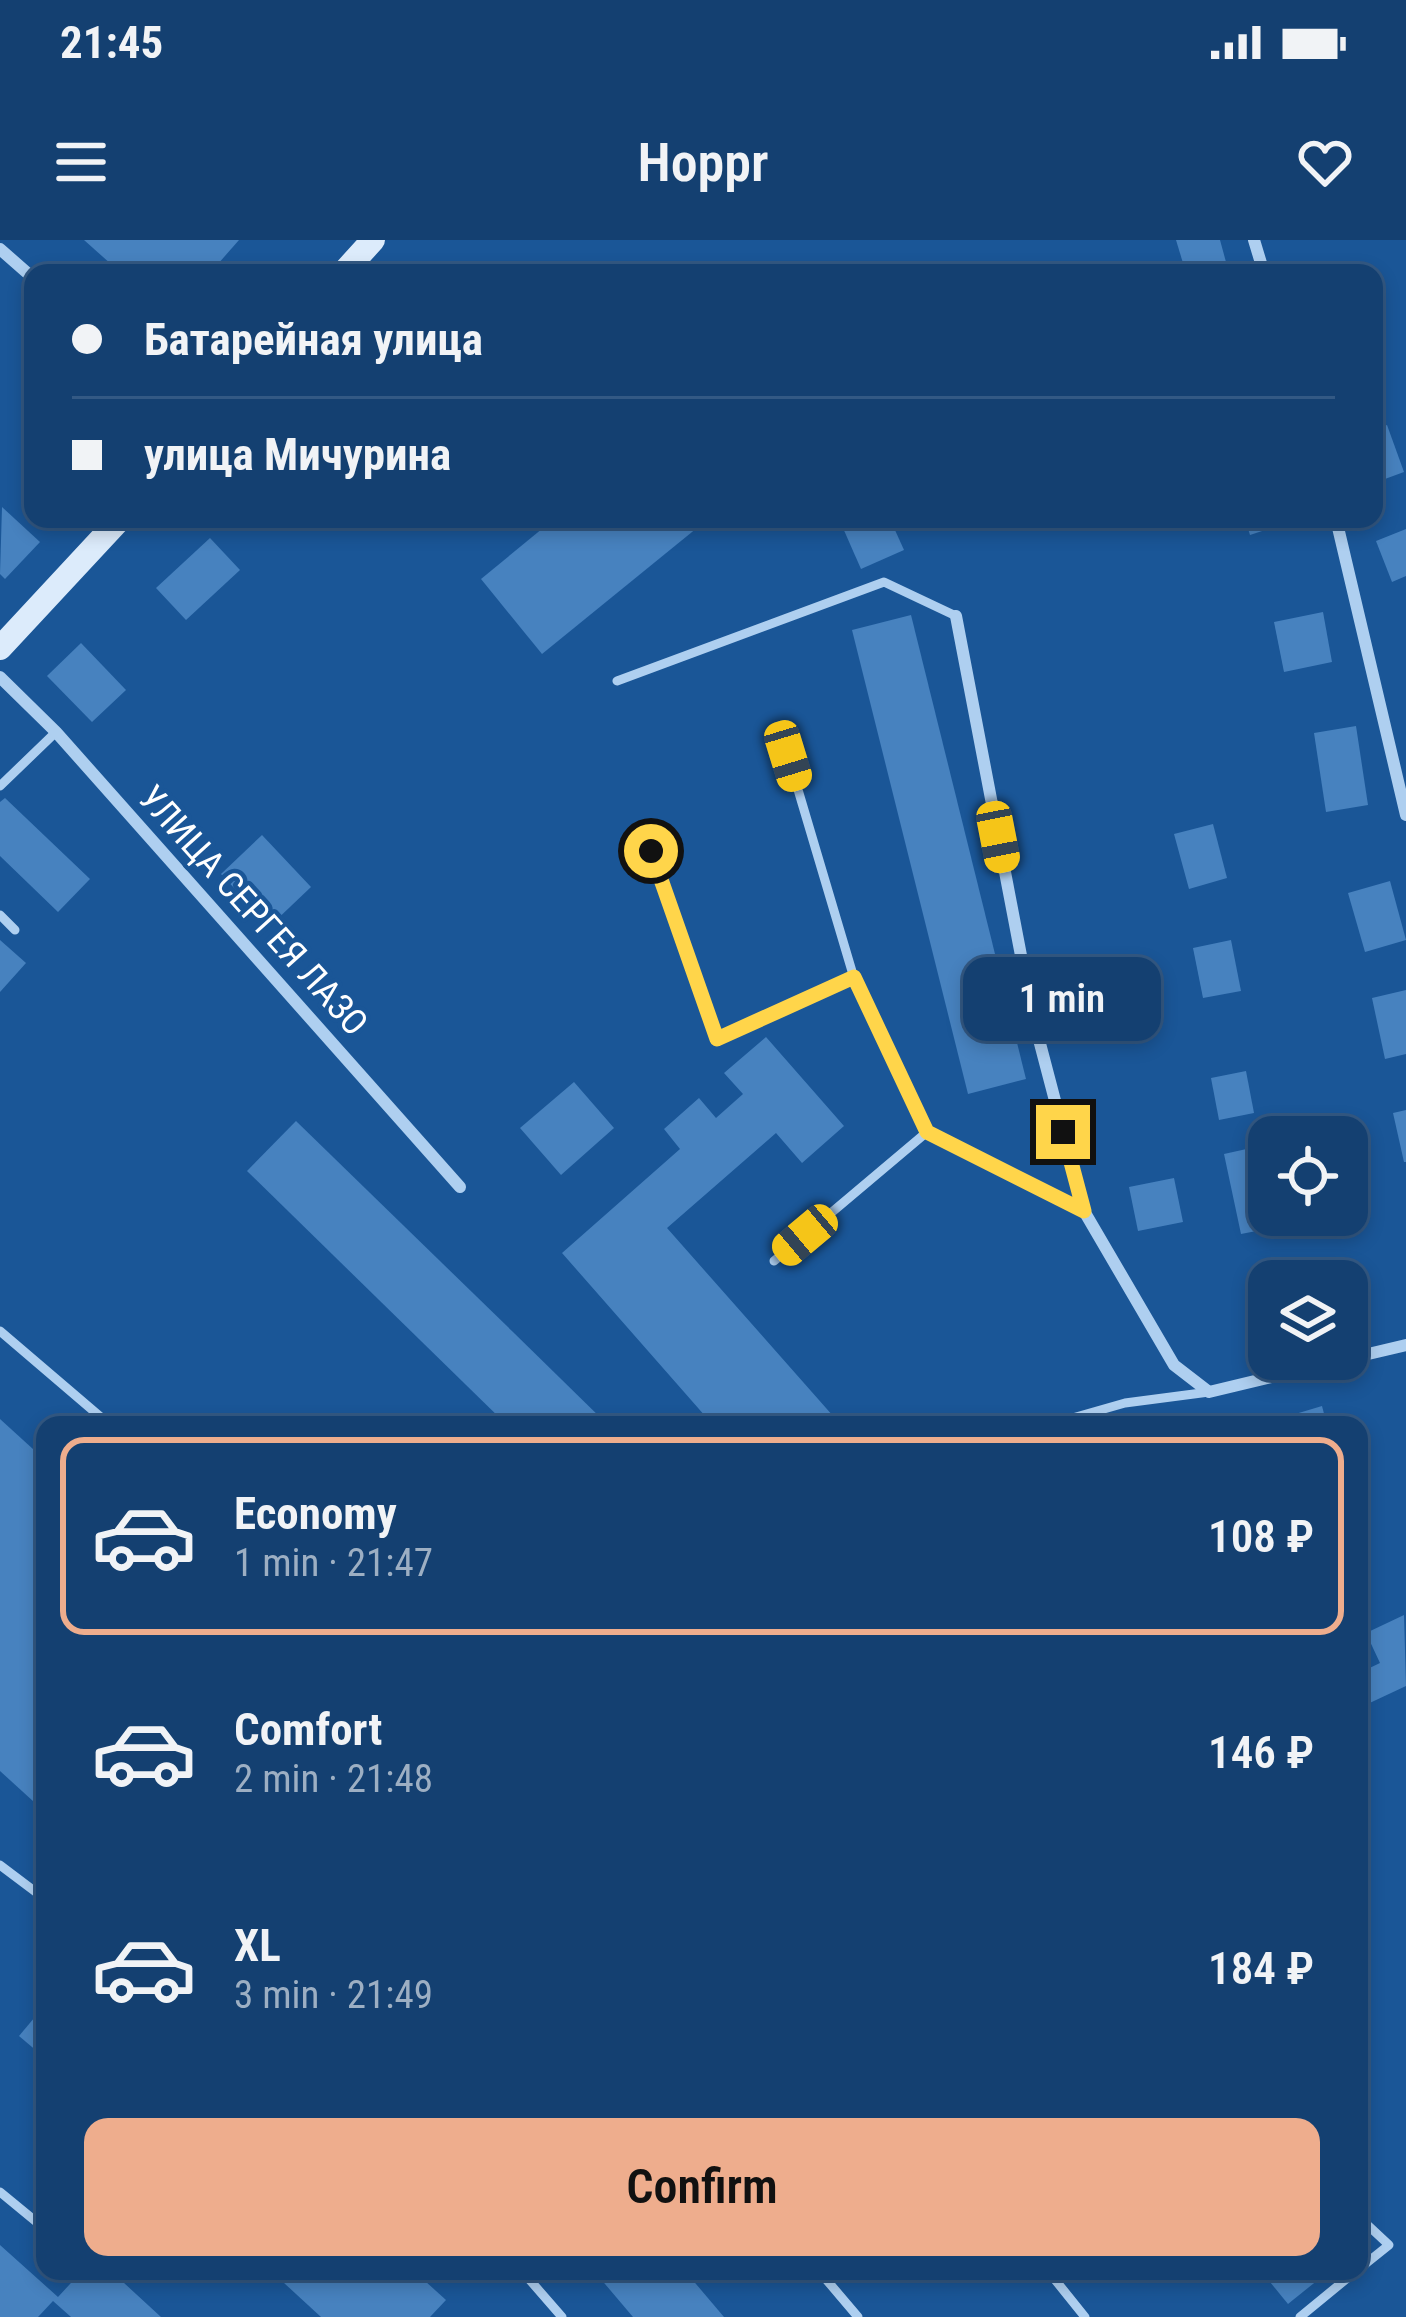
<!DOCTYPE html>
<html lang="en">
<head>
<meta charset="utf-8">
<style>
  :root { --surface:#144071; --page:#214b79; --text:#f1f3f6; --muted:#9dafc3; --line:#335984; --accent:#eead8d }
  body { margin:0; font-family:"Roboto Condensed",sans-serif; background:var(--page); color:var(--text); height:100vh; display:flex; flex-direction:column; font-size:45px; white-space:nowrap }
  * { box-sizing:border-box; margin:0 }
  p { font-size:39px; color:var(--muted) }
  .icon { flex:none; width:66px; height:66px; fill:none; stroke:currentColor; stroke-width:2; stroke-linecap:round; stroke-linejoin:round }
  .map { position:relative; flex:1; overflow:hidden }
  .details { position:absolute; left:36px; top:1176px; width:1332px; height:864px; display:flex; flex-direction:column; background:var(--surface); border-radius:24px; box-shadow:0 6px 18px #0003,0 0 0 3px var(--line) }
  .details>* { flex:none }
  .hud { position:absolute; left:24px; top:24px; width:1359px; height:264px; border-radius:24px; box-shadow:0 6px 18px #0003,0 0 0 3px var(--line); display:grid; align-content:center; height:264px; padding:0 48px; background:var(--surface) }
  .tools { position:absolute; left:1248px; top:876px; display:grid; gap:24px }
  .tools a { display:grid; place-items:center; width:120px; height:120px; border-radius:24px; background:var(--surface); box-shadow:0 6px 18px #0003,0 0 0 3px var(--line); font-size:60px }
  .end { position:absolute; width:54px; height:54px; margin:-27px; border:15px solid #ffd54a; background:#111; box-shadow:0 0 0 6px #111 }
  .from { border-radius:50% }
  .bubble { position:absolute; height:84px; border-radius:24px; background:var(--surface); box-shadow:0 6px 18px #0003,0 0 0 3px var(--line); font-size:39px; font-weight:600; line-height:84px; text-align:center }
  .car { position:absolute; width:36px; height:72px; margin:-36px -18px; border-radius:15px; box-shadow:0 0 9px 3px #0007; background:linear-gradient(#f5c518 24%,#345 0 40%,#f5c518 0 76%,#345 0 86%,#f5c518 0) }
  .hud b { display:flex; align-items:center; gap:42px; height:114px; font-size:45px }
  .hud b+b { border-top:3px solid var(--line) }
  .hud i { width:30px; height:30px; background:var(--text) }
  ul { padding:21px 0 0; list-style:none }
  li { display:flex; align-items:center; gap:36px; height:198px; margin:0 24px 18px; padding:0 24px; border:6px solid transparent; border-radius:24px }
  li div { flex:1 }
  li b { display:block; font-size:45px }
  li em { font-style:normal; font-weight:600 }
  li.current { border-color:var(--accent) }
  li>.icon { width:108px; height:108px; stroke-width:1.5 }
  .action { display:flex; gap:24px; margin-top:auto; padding:24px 48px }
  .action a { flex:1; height:138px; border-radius:24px; background:var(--accent); color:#111; font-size:48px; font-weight:600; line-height:138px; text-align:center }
  .status { display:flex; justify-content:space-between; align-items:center; height:84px; padding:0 60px; background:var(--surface); direction:ltr }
  .status svg { height:33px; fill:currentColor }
  header { display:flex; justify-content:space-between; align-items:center; height:156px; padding:0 48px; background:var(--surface); font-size:54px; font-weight:600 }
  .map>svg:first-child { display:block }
  .building { fill:#4782bf }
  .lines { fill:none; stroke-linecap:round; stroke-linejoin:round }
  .lane { stroke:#aecff0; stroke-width:9 }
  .street { stroke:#aecff0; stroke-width:12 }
  .secondary { stroke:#dcebfb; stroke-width:24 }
  .route { stroke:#ffd54a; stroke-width:15 }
  .labels { text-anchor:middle; stroke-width:9; stroke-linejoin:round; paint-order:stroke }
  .street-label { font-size:36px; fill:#fff; stroke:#1a5697 }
</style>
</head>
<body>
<div class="status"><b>21:45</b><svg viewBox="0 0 49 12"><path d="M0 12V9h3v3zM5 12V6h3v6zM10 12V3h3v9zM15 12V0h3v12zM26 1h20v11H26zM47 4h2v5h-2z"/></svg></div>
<header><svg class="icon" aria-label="menu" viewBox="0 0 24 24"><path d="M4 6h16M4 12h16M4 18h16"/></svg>Hoppr<svg class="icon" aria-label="heart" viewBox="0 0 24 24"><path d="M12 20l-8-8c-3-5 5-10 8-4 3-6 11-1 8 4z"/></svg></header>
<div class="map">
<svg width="1406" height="2077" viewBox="0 0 1406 2077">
  <rect width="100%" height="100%" fill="#1a5697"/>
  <g class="building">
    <polygon points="84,0 239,0 210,33 121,33"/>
    <polygon points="1176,0 1220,0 1229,33 1186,33"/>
    <polygon points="1387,185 1404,232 1374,243 1374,189"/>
    <polygon points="2,267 40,302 5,339 0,334"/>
    <polygon points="554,279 708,279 542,414 481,339"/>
    <polygon points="839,279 890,279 904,310 861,329"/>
    <polygon points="1245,279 1295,279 1295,280 1250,295"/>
    <polygon points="1406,289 1406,336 1392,342 1376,301"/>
    <polygon points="210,298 240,330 186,380 156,348"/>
    <polygon points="1323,372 1332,422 1284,432 1274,382"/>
    <polygon points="911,375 1026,839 968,854 852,390"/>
    <polygon points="81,403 126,450 92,482 47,436"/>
    <polygon points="1356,486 1368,565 1326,572 1314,493"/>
    <polygon points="5,558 90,639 58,672 0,616 0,562"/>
    <polygon points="1213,584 1227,638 1189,649 1174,594"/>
    <polygon points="262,595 311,647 270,686 221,634"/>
    <polygon points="1390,641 1406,700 1365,712 1348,653"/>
    <polygon points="0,700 26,723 0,752"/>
    <polygon points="1231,700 1241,751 1203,758 1193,708"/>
    <polygon points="1406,750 1406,814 1385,819 1372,758"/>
    <polygon points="766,797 844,886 802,923 776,893 667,988 841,1185 713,1185 562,1013 680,909 664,889 699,858 716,878 743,854 724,833"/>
    <polygon points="1246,831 1254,873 1219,880 1211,838"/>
    <polygon points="574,842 614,888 561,935 520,888"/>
    <polygon points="1406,870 1406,922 1404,922 1393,873"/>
    <polygon points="296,881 513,1092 608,1185 507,1185 247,931"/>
    <polygon points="1269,904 1269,975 1300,975 1302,982 1241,994 1224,914"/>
    <polygon points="1174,938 1183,982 1138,991 1129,947"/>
    <polygon points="1269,1047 1269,1100 1267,1100 1257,1049"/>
    <polygon points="1322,1166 1327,1185 1274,1185 1272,1181"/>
    <polygon points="0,1179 45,1220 45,1572 0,1531"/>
    <polygon points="1404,1375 1406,1446 1359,1468 1359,1433 1380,1423 1366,1393"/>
    <polygon points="45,1765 45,1818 19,1796"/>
    <polygon points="0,2005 58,2057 82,2031 111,2031 161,2077 71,2077 53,2061 38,2077 0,2077"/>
    <polygon points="271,2031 414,2031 446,2060 430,2077 321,2077"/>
    <polygon points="594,2031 685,2031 724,2077 633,2077"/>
    <polygon points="1261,2031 1329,2031 1288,2064"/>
  </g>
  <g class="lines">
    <g class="lane">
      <polyline points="617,441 884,342 956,376"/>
      <polyline points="788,516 854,738 927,892"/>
      <polyline points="0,546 56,492"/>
      <polyline points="651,611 717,799 854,738"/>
      <polyline points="0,675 15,690"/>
      <polyline points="927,892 1083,970"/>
      <polyline points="774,1021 927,892"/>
      <polyline points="0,1091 110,1185"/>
      <polyline points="1048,1185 1125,1163 1209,1152"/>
      <polyline points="0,1625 45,1659"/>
      <polyline points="0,1952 45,1989"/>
      <polyline points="1359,1977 1389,2005 1359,2029"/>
      <polyline points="522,2031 562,2077"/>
      <polyline points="819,2031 858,2077"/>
      <polyline points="1048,2031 1085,2077"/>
      <polyline points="1300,2077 1356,2031"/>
    </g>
    <g class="street">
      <polyline points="1254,0 1264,33"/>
      <polyline points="0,9 33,38"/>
      <polyline points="1336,279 1406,575"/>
      <polyline points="956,376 1032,773 1084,971 1174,1125 1209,1152 1346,1119"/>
      <polyline points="0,437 56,492 460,947"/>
      <polyline points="1347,1119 1406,1105"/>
    </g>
    <g class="secondary">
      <polyline points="343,33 373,0"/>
      <polyline points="0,408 120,279"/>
    </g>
  </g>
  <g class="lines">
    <polyline class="route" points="651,611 717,799 854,737 927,892 1084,971 1063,892"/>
  </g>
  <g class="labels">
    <g class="street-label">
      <text transform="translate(254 670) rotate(48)" y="13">УЛИЦА СЕРГЕЯ ЛАЗО</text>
    </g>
  </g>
</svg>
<div class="tools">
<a><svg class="icon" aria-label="locate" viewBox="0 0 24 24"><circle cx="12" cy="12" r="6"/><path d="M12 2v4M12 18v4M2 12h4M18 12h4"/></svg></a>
<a><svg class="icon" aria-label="layers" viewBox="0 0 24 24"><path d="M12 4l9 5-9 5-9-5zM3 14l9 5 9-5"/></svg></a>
</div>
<i class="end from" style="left:651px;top:611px"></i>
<i class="end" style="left:1063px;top:892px"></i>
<div class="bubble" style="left:963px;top:717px;width:198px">1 min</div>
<i class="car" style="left:788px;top:516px;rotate:163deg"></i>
<i class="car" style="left:998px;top:597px;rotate:169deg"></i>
<i class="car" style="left:805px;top:995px;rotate:230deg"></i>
<div class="hud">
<b><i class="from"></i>Батарейная улица</b>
<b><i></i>улица Мичурина</b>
</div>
<section class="details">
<ul>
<li class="current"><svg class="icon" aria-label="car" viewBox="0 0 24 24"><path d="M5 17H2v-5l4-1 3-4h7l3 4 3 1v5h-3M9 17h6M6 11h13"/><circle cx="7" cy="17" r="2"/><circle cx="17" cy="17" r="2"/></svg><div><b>Economy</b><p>1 min · 21:47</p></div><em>108 ₽</em></li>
<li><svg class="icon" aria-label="car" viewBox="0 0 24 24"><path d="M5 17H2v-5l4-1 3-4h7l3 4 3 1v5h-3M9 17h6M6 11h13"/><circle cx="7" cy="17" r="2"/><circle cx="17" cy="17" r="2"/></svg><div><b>Comfort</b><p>2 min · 21:48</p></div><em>146 ₽</em></li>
<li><svg class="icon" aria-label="car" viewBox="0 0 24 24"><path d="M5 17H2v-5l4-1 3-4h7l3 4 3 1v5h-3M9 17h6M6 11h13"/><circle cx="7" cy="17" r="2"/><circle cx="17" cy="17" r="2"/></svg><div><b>XL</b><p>3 min · 21:49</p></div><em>184 ₽</em></li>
</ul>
<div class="action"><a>Confirm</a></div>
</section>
</div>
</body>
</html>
